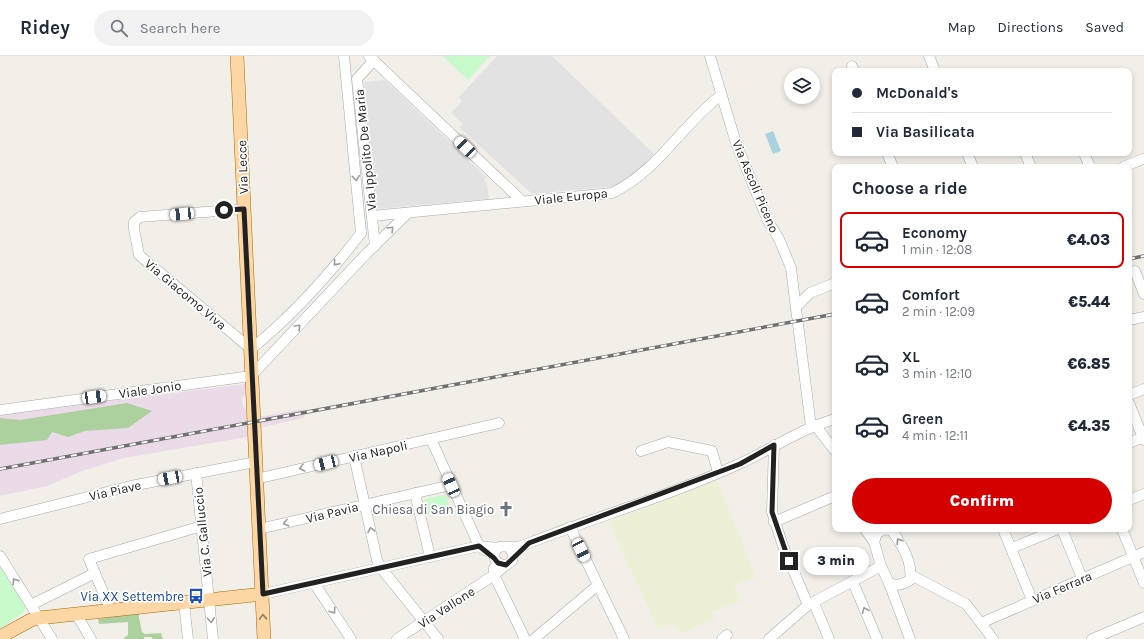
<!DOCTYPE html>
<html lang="en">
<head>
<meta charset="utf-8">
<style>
  :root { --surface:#fff; --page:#f2f2f3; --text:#1f2937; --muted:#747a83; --line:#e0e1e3; --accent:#d40000 }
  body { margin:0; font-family:Karla,sans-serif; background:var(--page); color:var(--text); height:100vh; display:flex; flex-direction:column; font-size:15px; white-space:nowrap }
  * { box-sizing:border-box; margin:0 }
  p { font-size:13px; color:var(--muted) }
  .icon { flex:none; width:22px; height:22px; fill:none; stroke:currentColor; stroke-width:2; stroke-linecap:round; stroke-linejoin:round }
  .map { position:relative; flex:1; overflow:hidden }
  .drawer { position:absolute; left:832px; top:108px; width:300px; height:368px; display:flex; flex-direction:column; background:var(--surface); border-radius:8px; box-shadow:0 2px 6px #0003 }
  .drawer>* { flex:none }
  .guide { position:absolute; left:832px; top:12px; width:300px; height:88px; border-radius:8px; box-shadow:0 2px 6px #0003; display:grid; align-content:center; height:88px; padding:0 20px; background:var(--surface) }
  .buttons { position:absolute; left:784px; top:12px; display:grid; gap:8px }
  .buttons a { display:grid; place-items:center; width:36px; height:36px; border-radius:50%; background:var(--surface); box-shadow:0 2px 6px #0003; font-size:20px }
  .end { position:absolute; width:18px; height:18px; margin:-9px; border:5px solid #222; background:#fff; box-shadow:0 0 0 2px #fff }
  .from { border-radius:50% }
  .bubble { position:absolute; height:28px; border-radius:14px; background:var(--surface); box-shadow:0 2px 6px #0003; font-size:13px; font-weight:800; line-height:28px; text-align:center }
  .car { position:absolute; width:12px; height:24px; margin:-12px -6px; border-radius:5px; box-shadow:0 0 3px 1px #0007; background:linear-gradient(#fff 24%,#345 0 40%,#fff 0 76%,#345 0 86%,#fff 0) }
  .guide b { display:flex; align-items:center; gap:14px; height:38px; font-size:15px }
  .guide b+b { border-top:1px solid var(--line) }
  .guide i { width:10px; height:10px; background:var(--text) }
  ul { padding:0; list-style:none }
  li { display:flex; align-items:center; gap:12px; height:56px; margin:0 8px 6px; padding:0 12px; border:2px solid transparent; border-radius:8px }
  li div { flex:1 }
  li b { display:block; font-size:15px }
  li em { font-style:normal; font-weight:800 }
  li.active { border-color:var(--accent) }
  li>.icon { width:36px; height:36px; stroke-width:1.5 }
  h2 { padding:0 20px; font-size:18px; line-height:48px }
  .action { display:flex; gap:8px; margin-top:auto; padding:8px 20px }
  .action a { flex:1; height:46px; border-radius:24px; background:var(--accent); color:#fff; font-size:16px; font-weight:800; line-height:46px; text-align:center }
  header { display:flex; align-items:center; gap:24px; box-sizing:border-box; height:56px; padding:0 20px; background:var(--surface); border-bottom:1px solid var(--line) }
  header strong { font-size:19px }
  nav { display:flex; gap:22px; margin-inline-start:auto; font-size:14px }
  .search { width:280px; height:36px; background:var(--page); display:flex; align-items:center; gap:10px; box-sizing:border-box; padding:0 14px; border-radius:22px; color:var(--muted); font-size:15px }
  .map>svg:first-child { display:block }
  .industrial { fill:#ebdbe8 }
  .farmland { fill:#eef0d5 }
  .forest { fill:#add19e }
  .park { fill:#c8facc }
  .parking { fill:#e2e2e2 }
  .water { fill:#aad3df }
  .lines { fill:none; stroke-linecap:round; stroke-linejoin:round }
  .minor-casing { stroke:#a9a9a9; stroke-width:11 }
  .major-casing { stroke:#a06b00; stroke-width:14 }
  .minor { stroke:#fff; stroke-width:10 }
  .major { stroke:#fcd6a4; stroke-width:13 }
  .rail-casing { stroke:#707070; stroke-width:3.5 }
  .rail { stroke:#fff; stroke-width:2; stroke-dasharray:6; stroke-linecap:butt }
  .oneway { stroke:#9c9c9c }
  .oneway2 { stroke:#8f7c63 }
  .route { stroke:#222; stroke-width:5 }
  .labels { text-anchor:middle; stroke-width:3.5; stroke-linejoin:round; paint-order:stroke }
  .street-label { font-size:13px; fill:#222; stroke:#fff }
  .worship-label { font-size:13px; fill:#5b616d; stroke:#fff; text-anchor:end }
  .transit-label { font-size:13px; fill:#164399; stroke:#fff; text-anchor:end }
</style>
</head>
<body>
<header>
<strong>Ridey</strong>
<div class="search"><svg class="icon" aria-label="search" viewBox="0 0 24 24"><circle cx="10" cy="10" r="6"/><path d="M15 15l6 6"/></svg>Search here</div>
<nav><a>Map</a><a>Directions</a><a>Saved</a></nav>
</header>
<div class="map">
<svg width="1144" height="583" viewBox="0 0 1144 583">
  <rect width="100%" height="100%" fill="#f2efe9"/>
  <polygon class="industrial" points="245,328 245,338 242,342 243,350 247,355 246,361 249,363 303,353 304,362 259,372 258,370 247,372 247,381 124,402 82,415 47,430 0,440 0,359"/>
  <polygon class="farmland" points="717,424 756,521 734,529 741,545 711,556 715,563 680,577 674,567 658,573 609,466"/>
  <g class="forest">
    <polygon points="127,347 152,355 128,372 85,375 68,381 52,376 47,384 0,389 0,362 20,364"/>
    <polygon points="139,557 139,562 142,576 145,578 161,577 163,583 152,583 152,581 144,581 144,583 123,583 128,579 128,566 99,568 98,563"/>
  </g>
  <g class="park">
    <polygon points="443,0 490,0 468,24"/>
    <polygon points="445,439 452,453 428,458 424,443"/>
    <polygon points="0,508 26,549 24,556 0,573"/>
  </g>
  <g class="parking">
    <polygon points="497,0 552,0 654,98 640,113 616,130 532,138 459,71 463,68 451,57 462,45 459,41"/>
    <polygon points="385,24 486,121 484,125 487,127 489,143 376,153 364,26"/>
  </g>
  <polygon class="water" points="773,75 781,95 773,98 765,78"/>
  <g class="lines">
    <defs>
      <g id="minor">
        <polyline points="344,0 361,177"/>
        <polyline points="369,0 522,145"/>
        <polyline points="710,0 736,87 768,165 779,183 791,212 797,261"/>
        <polyline points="929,0 935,15"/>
        <polyline points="374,4 357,23 375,190"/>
        <polyline points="852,10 854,15"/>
        <polyline points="887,97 893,111"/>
        <polyline points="967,97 973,111"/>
        <polyline points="1025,97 1031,111"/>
        <polyline points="1084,97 1090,111"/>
        <polyline points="1123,111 1143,103"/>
        <path d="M244,153L140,161L134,166V173L139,199L251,293C292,260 329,219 361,177"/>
        <path d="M372,160L612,137C658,115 682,69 721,39"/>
        <polyline points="1135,215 1144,238"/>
        <polyline points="797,250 810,237 835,227"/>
        <polyline points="1129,264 1144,261"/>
        <polyline points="798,268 811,371"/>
        <polyline points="1129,339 1144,333"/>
        <polyline points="1129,347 1144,384"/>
        <polyline points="0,354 251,320 367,197 408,157"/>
        <polyline points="815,369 835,395"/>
        <polyline points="431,383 479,490 484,494"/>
        <polyline points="1129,387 1144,381"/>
        <polyline points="774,389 772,456 783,490 808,549"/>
        <polyline points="641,395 668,386 712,395 718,416"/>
        <polyline points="354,400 377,504 381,512 438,583"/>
        <polyline points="196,417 213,583"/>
        <polyline points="256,423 499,367"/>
        <polyline points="415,437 430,501"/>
        <polyline points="1129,444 1144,438"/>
        <polyline points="0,463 131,430 256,406"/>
        <polyline points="774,466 835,440"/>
        <polyline points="570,471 624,583"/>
        <polyline points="259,473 451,429"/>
        <polyline points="865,473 874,486 881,510 889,527 910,583"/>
        <polyline points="1003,473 1032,544"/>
        <polyline points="1062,473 1082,522"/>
        <polyline points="1122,473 1144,527"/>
        <path d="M874,486L877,477L885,473L892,475C902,489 913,506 910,524C902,529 897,530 889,527"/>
        <path d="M510,492L513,498L512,505L506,509C499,509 494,505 494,498C497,489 502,490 510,491C515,492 524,489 529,487C599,460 671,439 739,408C772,393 800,373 835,363"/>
        <polyline points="1012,492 1058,473"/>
        <polyline points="0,500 52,583"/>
        <polyline points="494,512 494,519 525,583"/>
        <polyline points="911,519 966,548 993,583"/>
        <polyline points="853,526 877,583"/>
        <polyline points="314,527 351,583"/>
        <polyline points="263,538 479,490 498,492"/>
        <polyline points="184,547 188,583"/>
        <polyline points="814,547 829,583"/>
        <polyline points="31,549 95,517"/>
        <polyline points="111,555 89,503 202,470"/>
        <polyline points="76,558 91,583"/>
        <polyline points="981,567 1144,496"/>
        <polyline points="397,583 494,519 506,509"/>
        <polyline points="534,583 598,529"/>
        <polyline points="722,583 727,579"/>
        <polyline points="769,583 808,549 881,510"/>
        <polyline points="1092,583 1144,561"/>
      </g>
      <g id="major">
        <polyline points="237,0 264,583"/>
        <polyline points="0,581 31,564 39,562 263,538"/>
      </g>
    </defs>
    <use href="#minor" class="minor-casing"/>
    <use href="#major" class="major-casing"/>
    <use href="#minor" class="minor"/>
    <use href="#major" class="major"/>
    <defs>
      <g id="rail">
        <polyline points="1129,203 1144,200"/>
        <polyline points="0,413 835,258"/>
      </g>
    </defs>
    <use href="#rail" class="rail-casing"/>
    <use href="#rail" class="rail"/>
  </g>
  <defs><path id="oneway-chevron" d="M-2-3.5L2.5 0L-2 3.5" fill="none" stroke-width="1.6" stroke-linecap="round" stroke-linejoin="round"/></defs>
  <g class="oneway">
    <use href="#oneway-chevron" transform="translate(356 122) rotate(84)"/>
    <use href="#oneway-chevron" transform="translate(391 173) rotate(-45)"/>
    <use href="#oneway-chevron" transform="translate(336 207) rotate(131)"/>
    <use href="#oneway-chevron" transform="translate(298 271) rotate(-46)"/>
    <use href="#oneway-chevron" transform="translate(302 412) rotate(166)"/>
    <use href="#oneway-chevron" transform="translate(286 467) rotate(166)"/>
    <use href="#oneway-chevron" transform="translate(371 474) rotate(-102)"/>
    <use href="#oneway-chevron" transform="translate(899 485) rotate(-122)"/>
    <use href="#oneway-chevron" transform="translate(15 525) rotate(-123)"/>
    <use href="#oneway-chevron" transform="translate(865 554) rotate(-112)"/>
    <use href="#oneway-chevron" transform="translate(333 555) rotate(56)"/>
    <use href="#oneway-chevron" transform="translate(211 564) rotate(85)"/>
  </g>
  <use class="oneway2" href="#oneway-chevron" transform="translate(263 561) rotate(-92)"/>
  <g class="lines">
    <polyline class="route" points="224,154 244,153 263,538 479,490 494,502 498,507 506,509 529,487 740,408 774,389 772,456 789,505"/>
  </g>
  <defs>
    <symbol id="church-bare" viewBox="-9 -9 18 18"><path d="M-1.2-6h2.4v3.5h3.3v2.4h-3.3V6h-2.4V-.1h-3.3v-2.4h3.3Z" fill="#6b7280" stroke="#fff" stroke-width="2.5" paint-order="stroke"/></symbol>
    <symbol id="bus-bare" viewBox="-9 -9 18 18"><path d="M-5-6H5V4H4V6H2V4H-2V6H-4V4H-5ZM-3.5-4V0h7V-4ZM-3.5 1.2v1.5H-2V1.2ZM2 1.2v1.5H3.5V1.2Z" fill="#1a4fb4" stroke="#fff" stroke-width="2.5" paint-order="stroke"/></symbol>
  </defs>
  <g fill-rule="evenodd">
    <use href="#church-bare" x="495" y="442" width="22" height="22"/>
    <use href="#bus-bare" x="185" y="529" width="22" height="22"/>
  </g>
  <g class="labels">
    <g class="street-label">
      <text transform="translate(365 94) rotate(-96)" y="5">Via Ippolito De Maria</text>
      <text transform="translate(242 111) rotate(-92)" y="5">Via Lecce</text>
      <text transform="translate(756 130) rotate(67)" y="5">Via Ascoli Piceno</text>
      <text transform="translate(571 140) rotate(-6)" y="5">Viale Europa</text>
      <text transform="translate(186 238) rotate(40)" y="5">Via Giacomo Viva</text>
      <text transform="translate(150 333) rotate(-8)" y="5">Viale Jonio</text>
      <text transform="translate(378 395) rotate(-13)" y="5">Via Napoli</text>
      <text transform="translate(115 434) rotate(-13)" y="5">Via Piave</text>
      <text transform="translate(332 456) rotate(-14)" y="5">Via Pavia</text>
      <text transform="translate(202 476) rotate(-96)" y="5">Via C. Galluccio</text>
      <text transform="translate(1062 531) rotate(-23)" y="5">Via Ferrara</text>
      <text transform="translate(446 551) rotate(-33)" y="5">Via Vallone</text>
    </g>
    <g class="worship-label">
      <text x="494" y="458">Chiesa di San Biagio</text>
    </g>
    <g class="transit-label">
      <text x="184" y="545">Via XX Settembre</text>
    </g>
  </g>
</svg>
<div class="buttons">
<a><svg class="icon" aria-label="layers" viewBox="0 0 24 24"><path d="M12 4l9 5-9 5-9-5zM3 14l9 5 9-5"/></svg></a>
</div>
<i class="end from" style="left:224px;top:154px"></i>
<i class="end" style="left:789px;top:505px"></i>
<div class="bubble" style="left:803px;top:491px;width:66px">3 min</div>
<i class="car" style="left:465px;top:91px;rotate:314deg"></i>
<i class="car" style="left:182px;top:158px;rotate:265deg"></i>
<i class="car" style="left:94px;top:341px;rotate:82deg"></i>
<i class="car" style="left:326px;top:407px;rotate:256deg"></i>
<i class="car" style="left:170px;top:422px;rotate:259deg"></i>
<i class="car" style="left:451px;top:429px;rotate:336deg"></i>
<i class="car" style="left:581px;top:494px;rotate:154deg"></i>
<div class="guide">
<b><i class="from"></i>McDonald's</b>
<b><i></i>Via Basilicata</b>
</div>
<section class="drawer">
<h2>Choose a ride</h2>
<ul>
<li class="active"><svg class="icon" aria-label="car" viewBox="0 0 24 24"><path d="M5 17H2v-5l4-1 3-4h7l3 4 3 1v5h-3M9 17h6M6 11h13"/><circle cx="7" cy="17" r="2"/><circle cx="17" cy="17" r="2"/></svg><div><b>Economy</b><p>1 min · 12:08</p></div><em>€4.03</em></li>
<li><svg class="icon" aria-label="car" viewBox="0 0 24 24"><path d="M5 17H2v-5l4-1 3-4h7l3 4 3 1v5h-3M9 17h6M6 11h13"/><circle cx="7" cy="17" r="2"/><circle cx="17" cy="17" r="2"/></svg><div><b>Comfort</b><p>2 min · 12:09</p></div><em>€5.44</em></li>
<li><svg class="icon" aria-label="car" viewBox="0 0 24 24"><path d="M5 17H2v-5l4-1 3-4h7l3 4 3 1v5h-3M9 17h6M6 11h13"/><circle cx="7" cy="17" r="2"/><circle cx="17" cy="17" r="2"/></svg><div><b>XL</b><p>3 min · 12:10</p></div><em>€6.85</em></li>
<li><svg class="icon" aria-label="car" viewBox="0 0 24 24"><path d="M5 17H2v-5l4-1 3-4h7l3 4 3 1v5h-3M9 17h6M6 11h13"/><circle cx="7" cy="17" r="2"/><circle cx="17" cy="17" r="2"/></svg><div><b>Green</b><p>4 min · 12:11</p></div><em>€4.35</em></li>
</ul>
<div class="action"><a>Confirm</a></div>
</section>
</div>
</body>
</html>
